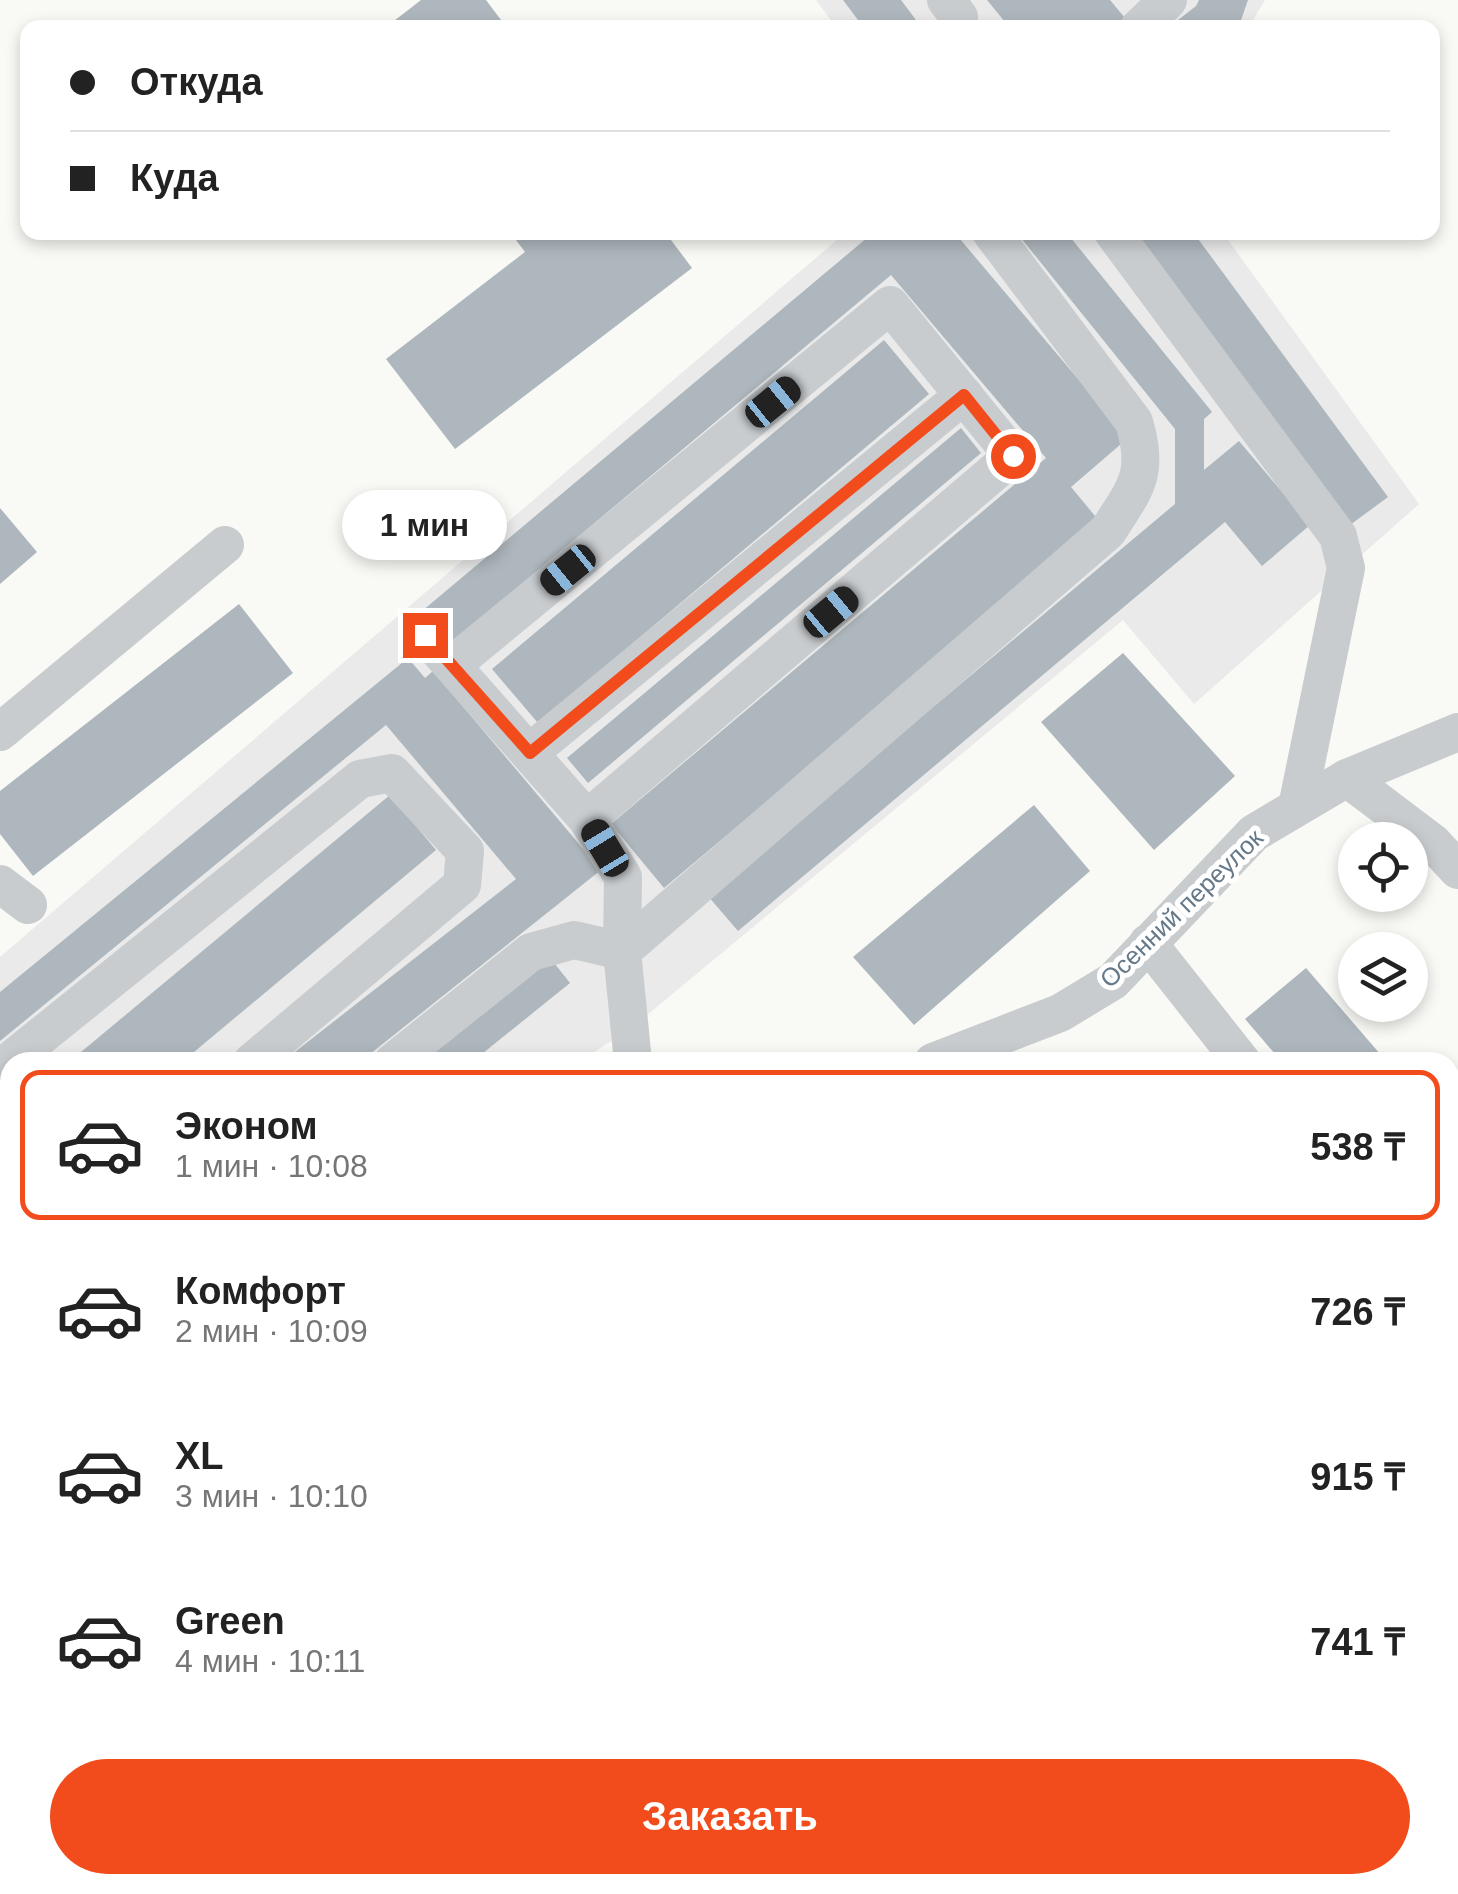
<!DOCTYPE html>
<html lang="ru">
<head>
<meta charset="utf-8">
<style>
  :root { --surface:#fff; --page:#f6f6f6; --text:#222; --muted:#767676; --line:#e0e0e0; --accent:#f24c1d }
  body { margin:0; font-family:Helvetica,sans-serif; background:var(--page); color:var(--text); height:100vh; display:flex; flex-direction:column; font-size:38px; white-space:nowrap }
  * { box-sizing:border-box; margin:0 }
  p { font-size:32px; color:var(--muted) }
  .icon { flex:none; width:55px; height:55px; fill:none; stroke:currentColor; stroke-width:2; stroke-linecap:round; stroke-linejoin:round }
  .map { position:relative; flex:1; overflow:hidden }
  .details { position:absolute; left:0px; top:1052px; width:1460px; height:842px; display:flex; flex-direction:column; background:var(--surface); border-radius:30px 30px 0 0; box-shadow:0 5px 15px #0003 }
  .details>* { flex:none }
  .hud { position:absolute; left:20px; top:20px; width:1420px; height:220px; border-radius:20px; box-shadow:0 5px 15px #0003; display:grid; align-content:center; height:220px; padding:0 50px; background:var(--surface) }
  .tools { position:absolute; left:1338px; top:822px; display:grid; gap:20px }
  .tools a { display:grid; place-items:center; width:90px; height:90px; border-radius:50%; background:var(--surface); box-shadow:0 5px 15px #0003; font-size:50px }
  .end { position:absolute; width:45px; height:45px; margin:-22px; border:12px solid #f24c1d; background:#fff; box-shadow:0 0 0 5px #fff }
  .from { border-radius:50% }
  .bubble { position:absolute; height:70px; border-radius:35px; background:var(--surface); box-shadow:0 5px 15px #0003; font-size:32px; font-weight:700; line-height:70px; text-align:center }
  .car { position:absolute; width:30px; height:60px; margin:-30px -15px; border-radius:12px; box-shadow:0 0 8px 2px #0007; background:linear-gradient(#222 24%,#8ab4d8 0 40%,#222 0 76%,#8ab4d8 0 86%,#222 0) }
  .hud b { display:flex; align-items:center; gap:35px; height:95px; font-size:38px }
  .hud b+b { border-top:2px solid var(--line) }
  .hud i { width:25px; height:25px; background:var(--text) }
  ul { padding:18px 0 0; list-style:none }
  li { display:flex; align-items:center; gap:30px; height:150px; margin:0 20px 15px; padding:0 30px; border:5px solid transparent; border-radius:20px }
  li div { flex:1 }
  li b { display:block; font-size:38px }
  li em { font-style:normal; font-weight:700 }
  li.active { border-color:var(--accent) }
  li>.icon { width:90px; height:90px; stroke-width:1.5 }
  .primary-button { display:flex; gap:20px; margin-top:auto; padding:20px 50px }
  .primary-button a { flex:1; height:115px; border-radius:60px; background:var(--accent); color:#fff; font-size:40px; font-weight:700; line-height:115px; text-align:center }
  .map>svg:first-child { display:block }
  .built { fill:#e9eae9 }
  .building { fill:#aeb7bd }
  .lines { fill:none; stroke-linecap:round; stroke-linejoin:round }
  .minor { stroke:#c8cccf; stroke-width:38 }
  .route { stroke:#f24c1d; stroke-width:12 }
  .labels { text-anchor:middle; stroke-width:10; stroke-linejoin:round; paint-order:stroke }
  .street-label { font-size:25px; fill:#657989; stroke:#fff }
</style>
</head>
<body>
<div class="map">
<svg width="1458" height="1894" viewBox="0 0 1458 1894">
  <rect width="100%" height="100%" fill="#f9f9f5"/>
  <g class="built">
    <polygon points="816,0 1265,0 1248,28 836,27"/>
    <polygon points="845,233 1223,233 1419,504 1194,704 1123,620 629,1030 578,1062 10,1062 10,1423 0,1430 0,957"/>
  </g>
  <g class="building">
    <polygon points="421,0 486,0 507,28 385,28"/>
    <polygon points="843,0 901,0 922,28 864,28"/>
    <polygon points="987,0 1110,0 1125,18 1113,28 1010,28"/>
    <polygon points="1199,0 1248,0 1240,23 1233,28 1168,28 1196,6"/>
    <polygon points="510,232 665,232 692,268 455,449 386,359 525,252"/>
    <polygon points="874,232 954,232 1128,438 1071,487 1100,522 664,888 611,824 1046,458 891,275 450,644 422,611"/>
    <polygon points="1016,232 1066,232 1212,412 1204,419 1204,470 1239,441 1310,525 1262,566 1225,522 738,931 708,896 1175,504 1175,429"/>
    <polygon points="1136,232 1193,232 1388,497 1350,525"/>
    <polygon points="884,340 929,394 538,723 492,669"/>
    <polygon points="961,428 981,453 588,783 567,758"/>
    <polygon points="0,508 37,552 0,584"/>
    <polygon points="239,604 293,673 33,876 0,834 0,791"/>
    <polygon points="1123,653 1235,776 1154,850 1041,722"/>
    <polygon points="408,658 425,678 433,671 601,870 360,1062 282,1062 516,879 386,725 0,1041 0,992"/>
    <polygon points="390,795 436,850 182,1062 69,1062"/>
    <polygon points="1034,805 1090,871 914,1025 853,957"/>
    <polygon points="547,954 570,983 472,1062 413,1062"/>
    <polygon points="1306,968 1387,1062 1282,1062 1245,1019"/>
    <polygon points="10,1112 10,1206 0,1214 0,1120"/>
    <polygon points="1450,1136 1458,1145 1458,1259 1453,1263 1450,1259"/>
    <polygon points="10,1294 10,1358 0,1367 0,1303"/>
    <polygon points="10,1757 10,1846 0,1854 0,1765"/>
    <polygon points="430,1885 508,1885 515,1894 436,1894"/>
    <polygon points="686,1885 755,1885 762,1894 674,1894"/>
    <polygon points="862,1885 911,1885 900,1894 869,1894"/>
  </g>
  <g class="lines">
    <g class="minor">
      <polyline points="946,0 959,17 959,28"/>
      <polyline points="1139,28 1168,0"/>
      <polyline points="1113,232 1338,536 1346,568 1297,807"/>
      <polyline points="425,635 587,819 623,877 622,951 633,1062"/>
      <polyline points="452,665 890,305 1013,456 587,819"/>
      <polyline points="0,732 225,545"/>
      <polyline points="529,753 964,395"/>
      <polyline points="1347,778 1433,843 1458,870"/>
      <polyline points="0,884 28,905"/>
      <polyline points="1148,943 1242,1062"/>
      <path d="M393,1062L531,952L574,940L622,951L1108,531C1135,488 1150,475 1134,422L991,232"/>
      <polyline points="933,1062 1060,1013 1113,981 1254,833 1347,778 1458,732"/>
      <polyline points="0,1069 360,779 392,773 465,851 462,885 252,1062"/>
      <polyline points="0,1275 10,1266"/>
      <polyline points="1450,1328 1458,1339"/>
      <polyline points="1450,1386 1458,1368"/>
      <polyline points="0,1462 10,1456 10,1421"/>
      <polyline points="595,1885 601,1894"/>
      <polyline points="1220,1885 1228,1894"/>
      <polyline points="19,1894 23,1885"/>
    </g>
  </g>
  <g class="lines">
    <polyline class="route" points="425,635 530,753 964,395 1013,456"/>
  </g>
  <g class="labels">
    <g class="street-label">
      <text transform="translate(1181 908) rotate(-44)" y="9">Осенний переулок</text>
    </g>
  </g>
</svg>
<div class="tools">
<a><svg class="icon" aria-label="locate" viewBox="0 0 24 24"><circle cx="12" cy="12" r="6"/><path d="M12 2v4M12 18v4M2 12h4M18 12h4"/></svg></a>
<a><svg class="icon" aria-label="layers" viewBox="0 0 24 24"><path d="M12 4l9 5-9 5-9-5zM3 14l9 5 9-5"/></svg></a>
</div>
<i class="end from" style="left:1013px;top:456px"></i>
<i class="end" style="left:425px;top:635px"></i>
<div class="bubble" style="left:342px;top:490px;width:165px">1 мин</div>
<i class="car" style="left:773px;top:402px;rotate:51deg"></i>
<i class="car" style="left:568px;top:570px;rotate:231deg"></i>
<i class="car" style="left:831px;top:612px;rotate:50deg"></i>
<i class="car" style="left:605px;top:848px;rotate:329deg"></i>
<div class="hud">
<b><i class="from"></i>Откуда</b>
<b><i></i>Куда</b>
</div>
<section class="details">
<ul>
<li class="active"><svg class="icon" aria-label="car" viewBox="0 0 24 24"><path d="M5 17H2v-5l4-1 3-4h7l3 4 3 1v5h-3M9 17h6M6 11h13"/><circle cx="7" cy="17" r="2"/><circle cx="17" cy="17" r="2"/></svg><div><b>Эконом</b><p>1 мин · 10:08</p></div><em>538 ₸</em></li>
<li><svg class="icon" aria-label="car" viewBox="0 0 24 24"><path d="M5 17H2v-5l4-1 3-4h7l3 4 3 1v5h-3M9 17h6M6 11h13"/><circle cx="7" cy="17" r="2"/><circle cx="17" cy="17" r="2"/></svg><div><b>Комфорт</b><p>2 мин · 10:09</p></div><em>726 ₸</em></li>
<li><svg class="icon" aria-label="car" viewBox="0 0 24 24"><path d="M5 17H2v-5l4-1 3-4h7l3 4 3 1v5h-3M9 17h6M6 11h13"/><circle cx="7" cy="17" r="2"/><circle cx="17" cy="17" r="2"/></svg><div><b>XL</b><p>3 мин · 10:10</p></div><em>915 ₸</em></li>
<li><svg class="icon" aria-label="car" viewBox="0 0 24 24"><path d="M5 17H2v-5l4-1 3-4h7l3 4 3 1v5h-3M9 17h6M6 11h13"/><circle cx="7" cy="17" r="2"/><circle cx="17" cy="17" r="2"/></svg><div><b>Green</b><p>4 мин · 10:11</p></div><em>741 ₸</em></li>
</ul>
<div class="primary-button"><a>Заказать</a></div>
</section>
</div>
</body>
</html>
